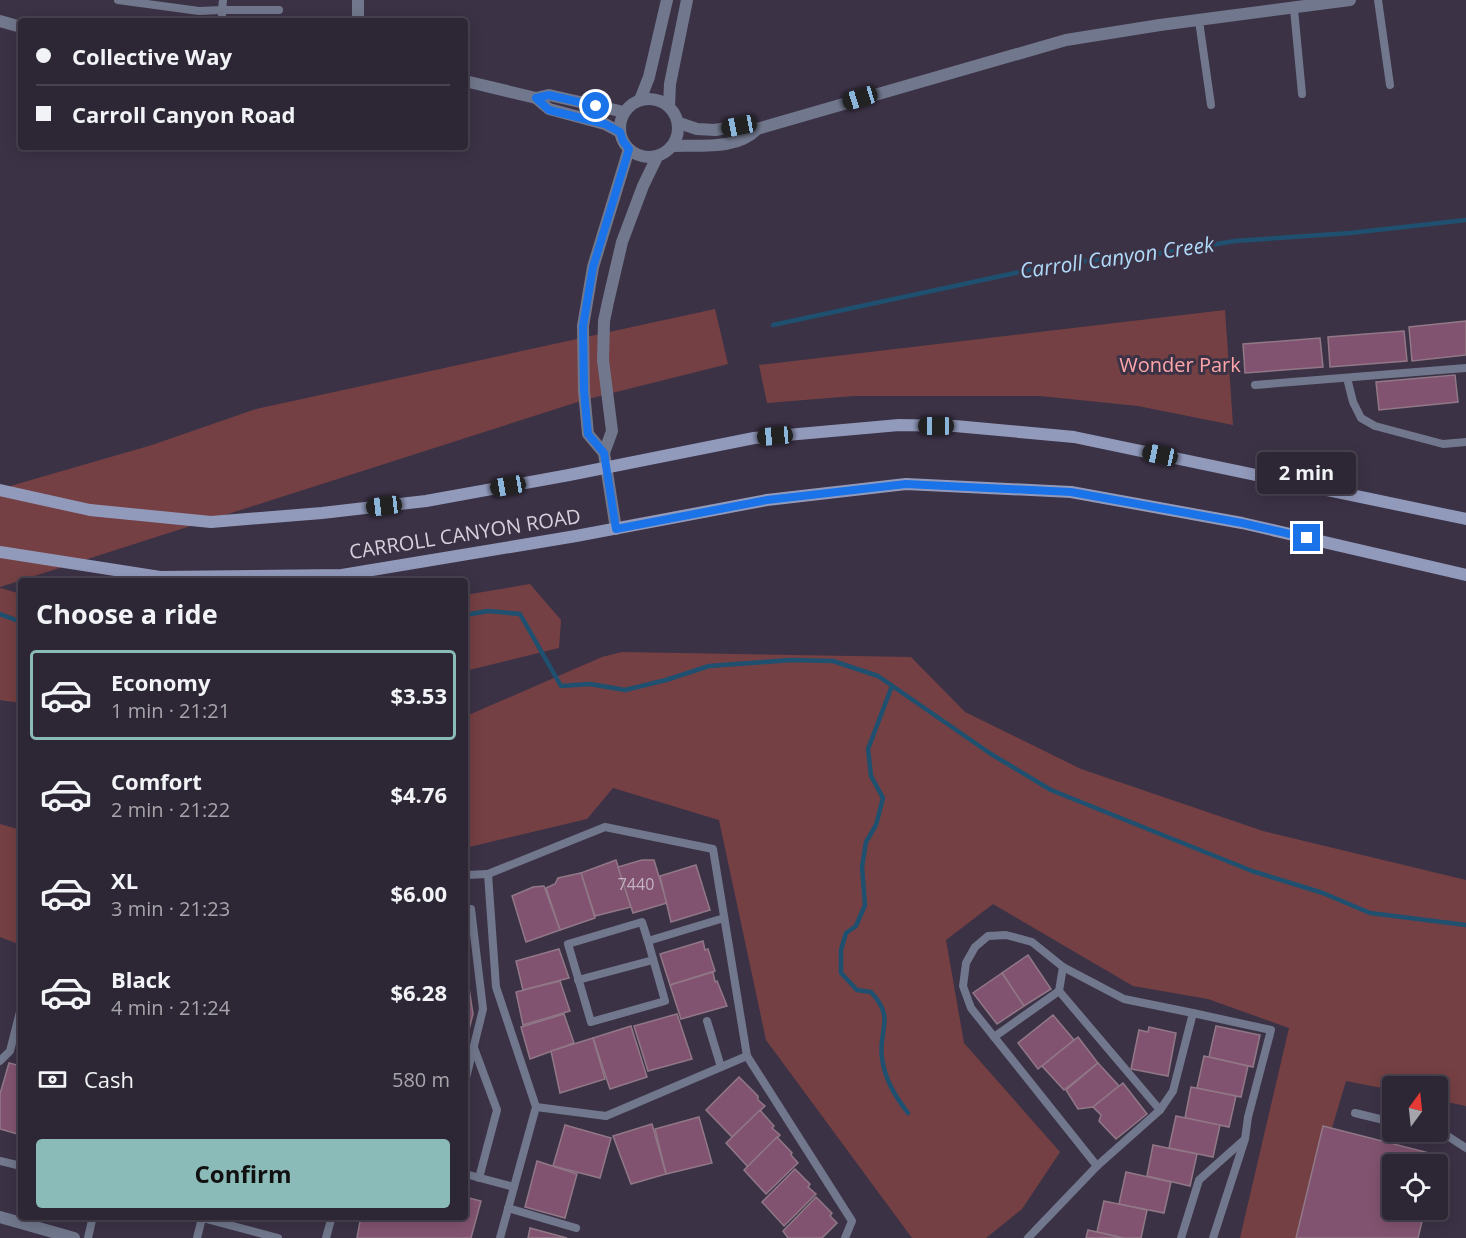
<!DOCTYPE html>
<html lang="en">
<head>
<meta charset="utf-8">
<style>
  :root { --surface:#2d2634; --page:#352e3c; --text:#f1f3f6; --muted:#a7a5ac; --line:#48434f; --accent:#8bbbb9 }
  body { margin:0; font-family:"Open Sans",sans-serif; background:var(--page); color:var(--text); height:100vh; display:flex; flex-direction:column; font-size:22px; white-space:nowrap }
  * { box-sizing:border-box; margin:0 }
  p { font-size:20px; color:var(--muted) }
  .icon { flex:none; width:33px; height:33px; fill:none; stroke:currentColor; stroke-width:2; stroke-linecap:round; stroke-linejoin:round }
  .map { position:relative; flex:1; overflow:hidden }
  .drawer { position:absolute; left:18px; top:578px; width:450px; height:642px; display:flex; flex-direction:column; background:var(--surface); border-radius:6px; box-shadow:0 3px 15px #0003,0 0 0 2px var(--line) }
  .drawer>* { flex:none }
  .hud { position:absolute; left:18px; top:18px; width:450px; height:132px; border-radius:6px; box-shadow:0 3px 15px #0003,0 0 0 2px var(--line); display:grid; align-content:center; height:132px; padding:0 18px; background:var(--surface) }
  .needle { width:39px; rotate:15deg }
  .controls { position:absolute; left:1382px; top:1076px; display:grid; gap:12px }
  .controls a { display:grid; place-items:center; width:66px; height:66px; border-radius:6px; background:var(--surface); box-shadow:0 3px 15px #0003,0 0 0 2px var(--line); font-size:30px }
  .end { position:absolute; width:27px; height:27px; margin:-14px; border:8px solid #1a73e8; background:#fff; box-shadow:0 0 0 3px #fff }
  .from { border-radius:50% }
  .bubble { position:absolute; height:42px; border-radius:6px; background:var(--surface); box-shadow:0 3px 15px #0003,0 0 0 2px var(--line); font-size:20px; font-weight:700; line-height:42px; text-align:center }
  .car { position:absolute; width:18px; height:36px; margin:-18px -9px; border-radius:8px; box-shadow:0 0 4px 2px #0007; background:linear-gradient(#222 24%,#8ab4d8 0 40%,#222 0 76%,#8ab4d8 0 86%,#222 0) }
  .hud b { display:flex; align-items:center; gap:21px; height:57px; font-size:22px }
  .hud b+b { border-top:2px solid var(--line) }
  .hud i { width:15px; height:15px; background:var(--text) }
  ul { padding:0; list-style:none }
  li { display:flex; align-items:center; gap:18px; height:90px; margin:0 12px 9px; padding:0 6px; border:3px solid transparent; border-radius:6px }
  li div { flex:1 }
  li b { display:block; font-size:22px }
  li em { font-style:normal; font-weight:700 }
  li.active { border-color:var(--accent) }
  li>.icon { width:54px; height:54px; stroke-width:1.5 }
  h2 { padding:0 18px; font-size:27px; line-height:72px }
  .pay { display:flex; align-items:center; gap:15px; height:66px; padding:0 18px; font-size:22px }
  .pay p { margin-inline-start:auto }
  .primary-button { display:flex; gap:12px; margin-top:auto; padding:12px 18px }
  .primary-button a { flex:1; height:69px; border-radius:6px; background:var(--accent); color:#111; font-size:24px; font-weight:700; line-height:69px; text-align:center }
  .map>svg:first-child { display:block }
  .green { fill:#754043 }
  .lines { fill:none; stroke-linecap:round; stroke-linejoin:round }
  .stream { stroke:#1f506f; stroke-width:4.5 }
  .building { fill:#825370; stroke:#917887; stroke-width:1.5 }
  .service { stroke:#71778c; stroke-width:8 }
  .minor { stroke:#71778c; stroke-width:12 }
  .tertiary { stroke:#71778c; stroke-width:12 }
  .secondary { stroke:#929abc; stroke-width:12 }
  .route { stroke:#1a73e8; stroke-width:8 }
  .labels { text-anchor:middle; stroke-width:6; stroke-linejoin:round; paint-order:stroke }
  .number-label { font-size:16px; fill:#c2b2c2 }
  .park-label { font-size:20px; fill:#fea6aa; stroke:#3c3246 }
  .street-label { font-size:20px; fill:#d7d1dd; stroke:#3c3246 }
  .water-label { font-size:21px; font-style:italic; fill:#afdaf9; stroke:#3c3246 }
</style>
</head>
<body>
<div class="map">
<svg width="1466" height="1238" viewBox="0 0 1466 1238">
  <rect width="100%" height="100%" fill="#3c3246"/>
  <g class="green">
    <polygon points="715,309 728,364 584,400 0,587 0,489 152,445 256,409"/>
    <polygon points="1225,310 1233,425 1138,406 1040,396 854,396 767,403 759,365"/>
    <polygon points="530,584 561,620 559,648 465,671 465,595"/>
    <polygon points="0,588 21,594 21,703 0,700"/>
    <polygon points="622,652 911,657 965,712 1081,769 1263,831 1466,880 1466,1106 1437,1100 1437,1086 1392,1086 1392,1090 1346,1081 1299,1238 1240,1238 1289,1028 1208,999 1133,986 993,904 946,940 964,1043 1060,1152 1022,1209 986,1238 912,1238 766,1040 719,820 613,788 587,819 465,848 465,715 471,714 602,657"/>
    <polygon points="0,824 21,830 21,945 0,937"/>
  </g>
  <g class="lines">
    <g class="stream">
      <polyline points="773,325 1057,264 1162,253 1235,241 1350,233 1466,220"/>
      <polyline points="0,614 21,622"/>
      <polyline points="465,615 488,611 520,614 561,686 590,684 625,690 666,680 709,666 791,660 833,661 878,676 991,754 1051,790 1252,871 1323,893 1370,913 1466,925"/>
      <path d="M892,686L868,749L871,776L883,798L876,825L866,842L862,867L865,905L856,926L846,933L841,950V973L857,990L871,992C896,1019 878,1029 882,1058C885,1080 895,1096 908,1113"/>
    </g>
  </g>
  <g class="building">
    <polygon points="1466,321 1466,355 1412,361 1409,327"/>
    <polygon points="1404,331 1407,361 1330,367 1328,337"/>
    <polygon points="1320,338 1323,367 1245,373 1243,344"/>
    <polygon points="1455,375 1458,402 1379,410 1376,382"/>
    <polygon points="616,860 631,907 595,916 581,873"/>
    <polygon points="642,860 654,860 667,903 633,913 618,867"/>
    <polygon points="696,865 710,910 671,922 660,876"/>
    <polygon points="581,873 595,918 560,930 546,888 555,884 558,878"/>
    <polygon points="544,886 560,930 526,942 512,896 533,887"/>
    <polygon points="703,941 705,950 708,949 715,971 670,985 660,954"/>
    <polygon points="559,949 569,978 523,990 516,961"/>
    <polygon points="1028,955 1051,989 1024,1006 1002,973"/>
    <polygon points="465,962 473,1014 465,1045"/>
    <polygon points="713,972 715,982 717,981 727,1006 681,1019 670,985"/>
    <polygon points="1002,973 1024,1006 997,1024 973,993"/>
    <polygon points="560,981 570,1011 523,1025 516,992"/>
    <polygon points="564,1014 574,1043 530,1059 521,1027"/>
    <polygon points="677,1014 692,1059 648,1071 634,1026"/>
    <polygon points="1053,1015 1074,1040 1038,1069 1018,1043"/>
    <polygon points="631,1026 647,1077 610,1089 593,1038"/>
    <polygon points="1216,1026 1260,1035 1253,1067 1209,1057"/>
    <polygon points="1149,1027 1176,1033 1168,1076 1131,1069 1139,1030 1148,1032"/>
    <polygon points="1078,1037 1098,1063 1064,1090 1042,1066"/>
    <polygon points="593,1038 605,1079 560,1093 551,1051"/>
    <polygon points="1204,1056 1248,1066 1241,1097 1197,1088"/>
    <polygon points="9,1063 21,1066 21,1135 0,1129 0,1094"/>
    <polygon points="1098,1063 1119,1086 1093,1107 1078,1109 1066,1090"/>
    <polygon points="739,1077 758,1096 758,1100 765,1106 732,1137 706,1110"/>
    <polygon points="1123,1083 1147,1114 1116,1139 1099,1121 1101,1115 1093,1107"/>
    <polygon points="1191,1087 1236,1096 1229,1127 1185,1118"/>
    <polygon points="760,1110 774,1126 772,1128 780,1135 748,1167 726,1143"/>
    <polygon points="1176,1116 1220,1125 1213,1157 1169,1148"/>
    <polygon points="699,1117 712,1163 666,1174 655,1129"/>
    <polygon points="652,1124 666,1174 631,1184 613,1136"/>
    <polygon points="565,1125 611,1138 600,1178 553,1166"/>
    <polygon points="1323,1126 1437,1155 1435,1164 1392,1164 1392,1209 1425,1209 1418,1238 1296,1238"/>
    <polygon points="777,1137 792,1153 791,1155 798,1163 766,1194 744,1170"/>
    <polygon points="1153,1145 1197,1154 1190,1186 1147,1176"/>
    <polygon points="537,1161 577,1174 565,1218 525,1207"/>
    <polygon points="795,1169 810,1184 808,1187 816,1194 784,1226 762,1202"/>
    <polygon points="1126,1172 1171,1182 1164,1213 1119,1204"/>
    <polygon points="465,1197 481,1201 471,1238 357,1238 361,1216 465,1216"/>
    <polygon points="816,1197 832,1213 830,1216 837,1223 822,1238 788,1238 783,1231"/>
    <polygon points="1104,1201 1147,1210 1141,1238 1123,1238 1097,1232"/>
    <polygon points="530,1228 567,1238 528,1238"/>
    <polygon points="1088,1230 1097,1232 1123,1238 1086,1238"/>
  </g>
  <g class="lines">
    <g class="service">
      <polyline points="118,0 199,11 222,10 223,0"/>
      <polyline points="1378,0 1390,85"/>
      <polyline points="1294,9 1302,94"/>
      <polyline points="222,21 222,10 279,10"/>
      <polyline points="1199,21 1211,105"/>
      <polyline points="1347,378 1353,402 1361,418 1375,426 1443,444 1466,442"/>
      <polyline points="1255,385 1466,368"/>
      <polyline points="488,874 605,827 713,849 747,1056 606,1116 536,1107"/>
      <polyline points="465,875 488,874 496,987 536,1107 500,1238"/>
      <polyline points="465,909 471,909 483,1009 465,1082"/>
      <polyline points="648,941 642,922 568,944 591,1022 665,1001 648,941 724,918"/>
      <polyline points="1063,967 1124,999 1193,1013"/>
      <polyline points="578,980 653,960"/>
      <polyline points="707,1021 721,1067"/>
      <polyline points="994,1037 1059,991"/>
      <polyline points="474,1048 497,1110 479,1178"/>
      <polyline points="747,1056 852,1221 845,1238"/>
      <polyline points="0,1061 10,1051 21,1008"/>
      <polyline points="1355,1113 1392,1122"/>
      <polyline points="1428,1131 1446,1135 1466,1148"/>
      <polyline points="0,1161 21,1166"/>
      <polyline points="1097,1166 971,1008 963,986 966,963 975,947 988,936 1006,935 1032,942 1063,967 1059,991 1160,1110"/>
      <polyline points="465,1174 514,1187"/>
      <polyline points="508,1208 576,1228"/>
      <polyline points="195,1216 278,1238"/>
      <polyline points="88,1238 93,1216"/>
      <polyline points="197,1238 202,1218"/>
      <polyline points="326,1238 332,1216"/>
      <polyline points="1028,1238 1097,1166 1160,1110 1173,1091 1193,1013 1271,1030 1248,1117 1245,1139 1213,1238"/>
      <polyline points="1181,1238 1199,1180 1244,1140"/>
    </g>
    <g class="minor">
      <polyline points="0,21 21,27"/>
      <polyline points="358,21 358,0"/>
      <polyline points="465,81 536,98 549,95 624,112"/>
      <polyline points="536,98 549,109 605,124 620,132"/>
      <polyline points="679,123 697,129 715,130 742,125 757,129"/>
      <path d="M674,146C701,145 737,150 757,129L1066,40L1160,25L1350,0"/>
    </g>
    <g class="tertiary">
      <circle cx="649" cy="128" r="29"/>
      <polyline points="640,100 649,77 667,0"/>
      <polyline points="669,106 670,84 687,0"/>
      <polyline points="604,453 612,431 603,360 604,321 608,302 622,242 643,186 657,157"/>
      <polyline points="616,529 604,453 588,434 584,391 583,326 593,267 629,149"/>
      <polyline points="0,1217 74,1238"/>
    </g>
    <g class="secondary">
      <polyline points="0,490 90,510 211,522 322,513 426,501 569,475 754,438 899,425 955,426 1074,437 1466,519"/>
      <polyline points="0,552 160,577 342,575 576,536 767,500 906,484 1071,492 1242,523 1466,575"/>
    </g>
  </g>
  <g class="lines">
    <polyline class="route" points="596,106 549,95 536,98 549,110 605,124 620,132 623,141 629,149 593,267 583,326 584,391 588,434 604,453 616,529 767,500 906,484 1071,492 1242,523 1307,538"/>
  </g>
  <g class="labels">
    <g class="number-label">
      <text x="636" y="890">7440</text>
    </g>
    <g class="park-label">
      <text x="1180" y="372">Wonder Park</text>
    </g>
    <g class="street-label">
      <text transform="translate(465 534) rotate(-9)" y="7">CARROLL CANYON ROAD</text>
    </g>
    <g class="water-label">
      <text transform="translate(1117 258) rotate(-8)" y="7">Carroll Canyon Creek</text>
    </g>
  </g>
</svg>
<div class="controls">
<a><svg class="needle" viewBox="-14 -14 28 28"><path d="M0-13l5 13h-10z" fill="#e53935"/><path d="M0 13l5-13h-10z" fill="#a7a5ac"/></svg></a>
<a><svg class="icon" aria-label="locate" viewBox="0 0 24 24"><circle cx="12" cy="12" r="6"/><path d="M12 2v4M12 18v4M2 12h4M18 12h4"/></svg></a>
</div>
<i class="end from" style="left:596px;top:106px"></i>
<i class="end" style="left:1307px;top:538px"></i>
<div class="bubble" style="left:1257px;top:452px;width:99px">2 min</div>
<i class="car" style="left:860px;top:98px;rotate:253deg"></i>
<i class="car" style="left:739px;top:126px;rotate:259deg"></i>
<i class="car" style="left:936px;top:426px;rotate:270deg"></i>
<i class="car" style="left:775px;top:436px;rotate:265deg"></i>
<i class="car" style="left:1160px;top:455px;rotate:282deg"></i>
<i class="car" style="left:508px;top:486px;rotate:260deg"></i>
<i class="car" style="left:384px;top:506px;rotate:263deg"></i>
<div class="hud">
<b><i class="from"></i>Collective Way</b>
<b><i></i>Carroll Canyon Road</b>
</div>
<section class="drawer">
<h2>Choose a ride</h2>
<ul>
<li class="active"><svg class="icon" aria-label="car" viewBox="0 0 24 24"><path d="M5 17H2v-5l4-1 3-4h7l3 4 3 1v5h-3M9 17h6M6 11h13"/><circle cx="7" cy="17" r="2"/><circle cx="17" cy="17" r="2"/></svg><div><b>Economy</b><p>1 min · 21:21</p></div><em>$3.53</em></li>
<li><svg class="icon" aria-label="car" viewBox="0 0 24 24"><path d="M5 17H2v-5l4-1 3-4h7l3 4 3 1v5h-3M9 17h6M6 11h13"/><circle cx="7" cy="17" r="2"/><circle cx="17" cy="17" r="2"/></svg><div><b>Comfort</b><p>2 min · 21:22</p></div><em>$4.76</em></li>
<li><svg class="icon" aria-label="car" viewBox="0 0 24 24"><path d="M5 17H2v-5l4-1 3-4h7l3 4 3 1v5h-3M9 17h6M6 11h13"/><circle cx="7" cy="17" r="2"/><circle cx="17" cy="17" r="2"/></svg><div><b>XL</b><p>3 min · 21:23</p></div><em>$6.00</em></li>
<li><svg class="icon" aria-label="car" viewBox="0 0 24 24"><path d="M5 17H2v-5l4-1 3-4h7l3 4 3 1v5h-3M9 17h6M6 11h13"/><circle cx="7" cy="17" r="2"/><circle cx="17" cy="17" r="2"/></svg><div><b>Black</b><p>4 min · 21:24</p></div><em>$6.28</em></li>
</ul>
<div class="pay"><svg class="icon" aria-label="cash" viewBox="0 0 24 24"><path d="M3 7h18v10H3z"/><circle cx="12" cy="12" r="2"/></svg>Cash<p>580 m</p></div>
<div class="primary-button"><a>Confirm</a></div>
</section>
</div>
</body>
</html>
